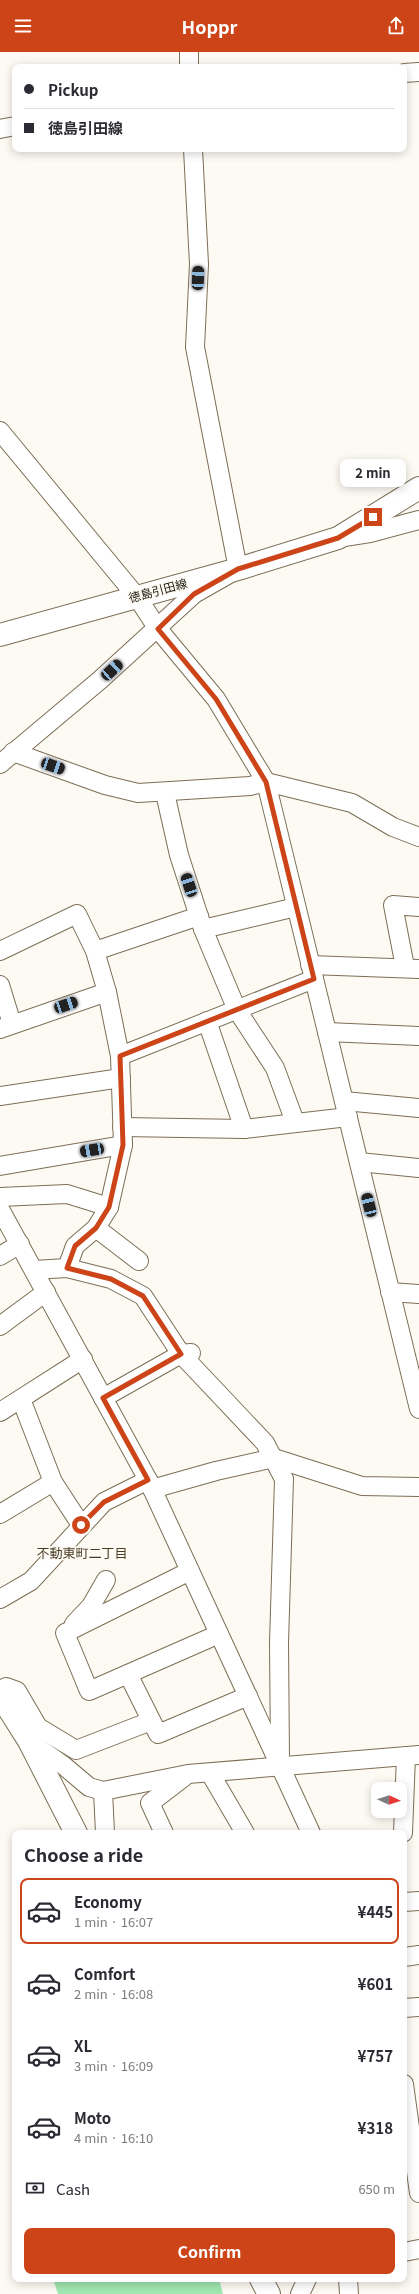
<!DOCTYPE html>
<html lang="en">
<head>
<meta charset="utf-8">
<style>
  :root { --surface:#fff; --page:#f7f7f7; --text:#2b2b33; --muted:#7c7c81; --line:#e1e1e2; --accent:#cc4417 }
  body { margin:0; font-family:Georgia,"Noto Sans JP",serif; background:var(--page); color:var(--text); height:100vh; display:flex; flex-direction:column; font-size:15px; white-space:nowrap }
  * { box-sizing:border-box; margin:0 }
  p { font-size:13px; color:var(--muted) }
  .icon { flex:none; width:22px; height:22px; fill:none; stroke:currentColor; stroke-width:2; stroke-linecap:round; stroke-linejoin:round }
  .map { position:relative; flex:1; overflow:hidden }
  .sheet { position:absolute; left:12px; top:1778px; width:395px; height:452px; display:flex; flex-direction:column; background:var(--surface); border-radius:8px; box-shadow:0 2px 10px #0003 }
  .sheet>* { flex:none }
  .guide { position:absolute; left:12px; top:12px; width:395px; height:88px; border-radius:8px; box-shadow:0 2px 10px #0003; display:grid; align-content:center; height:88px; padding:0 12px; background:var(--surface) }
  .needle { width:26px; rotate:93deg }
  .tools { position:absolute; left:371px; top:1730px; display:grid; gap:8px }
  .tools a { display:grid; place-items:center; width:36px; height:36px; border-radius:8px; background:var(--surface); box-shadow:0 2px 10px #0003; font-size:20px }
  .end { position:absolute; width:18px; height:18px; margin:-9px; border:5px solid #cc4417; background:#fff; box-shadow:0 0 0 2px #fff }
  .from { border-radius:50% }
  .bubble { position:absolute; height:28px; border-radius:8px; background:var(--surface); box-shadow:0 2px 10px #0003; font-size:13px; font-weight:700; line-height:28px; text-align:center }
  .car { position:absolute; width:12px; height:24px; margin:-12px -6px; border-radius:5px; box-shadow:0 0 3px 1px #0007; background:linear-gradient(#222 24%,#8ab4d8 0 40%,#222 0 76%,#8ab4d8 0 86%,#222 0) }
  .guide b { display:flex; align-items:center; gap:14px; height:38px; font-size:15px }
  .guide b+b { border-top:1px solid var(--line) }
  .guide i { width:10px; height:10px; background:var(--text) }
  ul { padding:0; list-style:none }
  li { display:flex; align-items:center; gap:12px; height:66px; margin:0 8px 6px; padding:0 4px; border:2px solid transparent; border-radius:8px }
  li div { flex:1 }
  li b { display:block; font-size:15px }
  li em { font-style:normal; font-weight:700 }
  li.selected { border-color:var(--accent) }
  li>.icon { width:36px; height:36px; stroke-width:1.5 }
  h2 { padding:0 12px; font-size:18px; line-height:48px }
  .pay { display:flex; align-items:center; gap:10px; height:44px; padding:0 12px; font-size:15px }
  .pay p { margin-inline-start:auto }
  .button { display:flex; gap:8px; margin-top:auto; padding:8px 12px }
  .button a { flex:1; height:46px; border-radius:8px; background:var(--accent); color:#fff; font-size:16px; font-weight:700; line-height:46px; text-align:center }
  header { display:flex; justify-content:space-between; align-items:center; height:52px; padding:0 12px; background:var(--accent); color:#fff; font-size:18px; font-weight:700 }
  .map>svg:first-child { display:block }
  .green { fill:#a1e7b1 }
  .lines { fill:none; stroke-linecap:round; stroke-linejoin:round }
  .minor-casing { stroke:#7c6e55; stroke-width:20 }
  .tertiary-casing { stroke:#7c6e55; stroke-width:24 }
  .primary-casing { stroke:#7c6e55; stroke-width:24 }
  .minor { stroke:#fff; stroke-width:18 }
  .tertiary { stroke:#fff; stroke-width:22 }
  .primary { stroke:#fff; stroke-width:22 }
  .route { stroke:#cc4417; stroke-width:5 }
  .labels { text-anchor:middle; stroke-width:3.5; stroke-linejoin:round; paint-order:stroke }
  .street-label { font-size:12px; fill:#252015; stroke:#fdfaf4 }
  .neighbourhood-label { font-size:13px; fill:#493c25; stroke:#fdfaf4 }
</style>
</head>
<body>
<header><svg class="icon" aria-label="menu" viewBox="0 0 24 24"><path d="M4 6h16M4 12h16M4 18h16"/></svg>Hoppr<svg class="icon" aria-label="share" viewBox="0 0 24 24"><path d="M12 15V3M7 8l5-5 5 5M5 13v7h14v-7"/></svg></header>
<div class="map">
<svg width="419" height="2242" viewBox="0 0 419 2242">
  <rect width="100%" height="100%" fill="#fdfaf4"/>
  <polygon class="green" points="53,2227 219,2227 223,2242 58,2242"/>
  <g class="lines">
    <defs>
      <g id="minor">
        <polyline points="189,0 189,15"/>
        <polyline points="404,21 419,20"/>
        <polyline points="0,77 15,74"/>
        <polyline points="0,379 137,545 158,577 216,647 266,730 419,1357"/>
        <polyline points="344,485 370,481 419,468"/>
        <polyline points="13,700 105,733 138,741 250,734 266,730 352,751 393,775 419,785"/>
        <polyline points="0,712 100,628 194,542 238,517 195,295 199,212 193,97"/>
        <polyline points="165,741 179,803 203,877 237,958 275,1016 295,1070"/>
        <polyline points="203,877 296,855"/>
        <polyline points="0,899 77,862 95,899 107,940 120,1004 123,1093 109,1155 96,1176 75,1194 67,1216"/>
        <polyline points="95,899 199,864"/>
        <polyline points="310,913 419,917"/>
        <polyline points="405,915 393,853 419,855"/>
        <polyline points="0,933 12,972"/>
        <polyline points="207,969 244,1077"/>
        <polyline points="0,977 107,940"/>
        <polyline points="327,980 419,984"/>
        <polyline points="120,1004 314,927"/>
        <polyline points="0,1044 121,1026"/>
        <polyline points="344,1049 419,1056"/>
        <polyline points="122,1075 244,1077 348,1065"/>
        <polyline points="359,1110 419,1116"/>
        <polyline points="0,1114 123,1093"/>
        <polyline points="0,1145 67,1142 109,1155"/>
        <polyline points="0,1157 148,1428 311,1781"/>
        <polyline points="96,1176 139,1209"/>
        <polyline points="0,1204 20,1192"/>
        <polyline points="34,1218 67,1216 111,1227 143,1244 181,1302 265,1391 284,1427 279,1591 280,1707"/>
        <polyline points="390,1240 419,1242"/>
        <polyline points="0,1274 46,1240"/>
        <polyline points="103,1346 181,1302 191,1301"/>
        <polyline points="21,1347 53,1430 81,1473"/>
        <polyline points="0,1360 83,1307"/>
        <polyline points="152,1437 216,1419 274,1406 362,1434 419,1435"/>
        <polyline points="0,1462 53,1430"/>
        <polyline points="190,1519 65,1581 89,1639 219,1582"/>
        <polyline points="0,1547 31,1529 104,1450 148,1428"/>
        <polyline points="74,1572 91,1554 106,1528"/>
        <polyline points="128,1622 158,1682 248,1644"/>
        <polyline points="6,1635 17,1639 38,1675 76,1698 151,1669"/>
        <polyline points="29,1689 63,1713 89,1735 103,1739 188,1722 419,1703"/>
        <polyline points="210,1721 245,1781"/>
        <polyline points="103,1739 105,1781"/>
        <polyline points="164,1781 150,1751 184,1725"/>
        <polyline points="403,1781 406,1704"/>
        <polyline points="404,1850 419,1849"/>
        <polyline points="404,1905 419,1903"/>
        <polyline points="404,1956 419,1955"/>
        <polyline points="404,2032 419,2141"/>
        <polyline points="404,2200 419,2197"/>
        <polyline points="348,2227 349,2242"/>
        <polyline points="300,2242 307,2227"/>
      </g>
      <g id="tertiary">
        <polyline points="0,1643 29,1689 76,1781"/>
        <polyline points="261,2227 269,2242"/>
      </g>
      <polyline id="primary" points="0,583 238,517 338,486 419,436"/>
    </defs>
    <use href="#minor" class="minor-casing"/>
    <use href="#tertiary" class="tertiary-casing"/>
    <use href="#primary" class="primary-casing"/>
    <use href="#minor" class="minor"/>
    <use href="#tertiary" class="tertiary"/>
    <use href="#primary" class="primary"/>
  </g>
  <g class="lines">
    <polyline class="route" points="81,1473 104,1450 148,1428 103,1346 181,1302 143,1244 111,1227 67,1216 75,1194 96,1176 109,1155 123,1093 120,1004 314,927 266,730 216,647 158,577 194,542 238,517 338,486 373,465"/>
  </g>
  <g class="labels">
    <g class="street-label">
      <text transform="translate(158 539) rotate(-15)" y="4">徳島引田線</text>
    </g>
    <g class="neighbourhood-label">
      <text x="82" y="1506">不動東町二丁目</text>
    </g>
  </g>
</svg>
<div class="tools">
<a><svg class="needle" viewBox="-14 -14 28 28"><path d="M0-13l5 13h-10z" fill="#e53935"/><path d="M0 13l5-13h-10z" fill="#7c7c81"/></svg></a>
</div>
<i class="end from" style="left:81px;top:1473px"></i>
<i class="end" style="left:373px;top:465px"></i>
<div class="bubble" style="left:340px;top:407px;width:66px">2 min</div>
<i class="car" style="left:198px;top:226px;rotate:2deg"></i>
<i class="car" style="left:112px;top:618px;rotate:48deg"></i>
<i class="car" style="left:53px;top:714px;rotate:109deg"></i>
<i class="car" style="left:189px;top:833px;rotate:342deg"></i>
<i class="car" style="left:66px;top:953px;rotate:71deg"></i>
<i class="car" style="left:92px;top:1098px;rotate:260deg"></i>
<i class="car" style="left:369px;top:1153px;rotate:346deg"></i>
<div class="guide">
<b><i class="from"></i>Pickup</b>
<b><i></i>徳島引田線</b>
</div>
<section class="sheet">
<h2>Choose a ride</h2>
<ul>
<li class="selected"><svg class="icon" aria-label="car" viewBox="0 0 24 24"><path d="M5 17H2v-5l4-1 3-4h7l3 4 3 1v5h-3M9 17h6M6 11h13"/><circle cx="7" cy="17" r="2"/><circle cx="17" cy="17" r="2"/></svg><div><b>Economy</b><p>1 min · 16:07</p></div><em>¥445</em></li>
<li><svg class="icon" aria-label="car" viewBox="0 0 24 24"><path d="M5 17H2v-5l4-1 3-4h7l3 4 3 1v5h-3M9 17h6M6 11h13"/><circle cx="7" cy="17" r="2"/><circle cx="17" cy="17" r="2"/></svg><div><b>Comfort</b><p>2 min · 16:08</p></div><em>¥601</em></li>
<li><svg class="icon" aria-label="car" viewBox="0 0 24 24"><path d="M5 17H2v-5l4-1 3-4h7l3 4 3 1v5h-3M9 17h6M6 11h13"/><circle cx="7" cy="17" r="2"/><circle cx="17" cy="17" r="2"/></svg><div><b>XL</b><p>3 min · 16:09</p></div><em>¥757</em></li>
<li><svg class="icon" aria-label="car" viewBox="0 0 24 24"><path d="M5 17H2v-5l4-1 3-4h7l3 4 3 1v5h-3M9 17h6M6 11h13"/><circle cx="7" cy="17" r="2"/><circle cx="17" cy="17" r="2"/></svg><div><b>Moto</b><p>4 min · 16:10</p></div><em>¥318</em></li>
</ul>
<div class="pay"><svg class="icon" aria-label="cash" viewBox="0 0 24 24"><path d="M3 7h18v10H3z"/><circle cx="12" cy="12" r="2"/></svg>Cash<p>650 m</p></div>
<div class="button"><a>Confirm</a></div>
</section>
</div>
</body>
</html>
